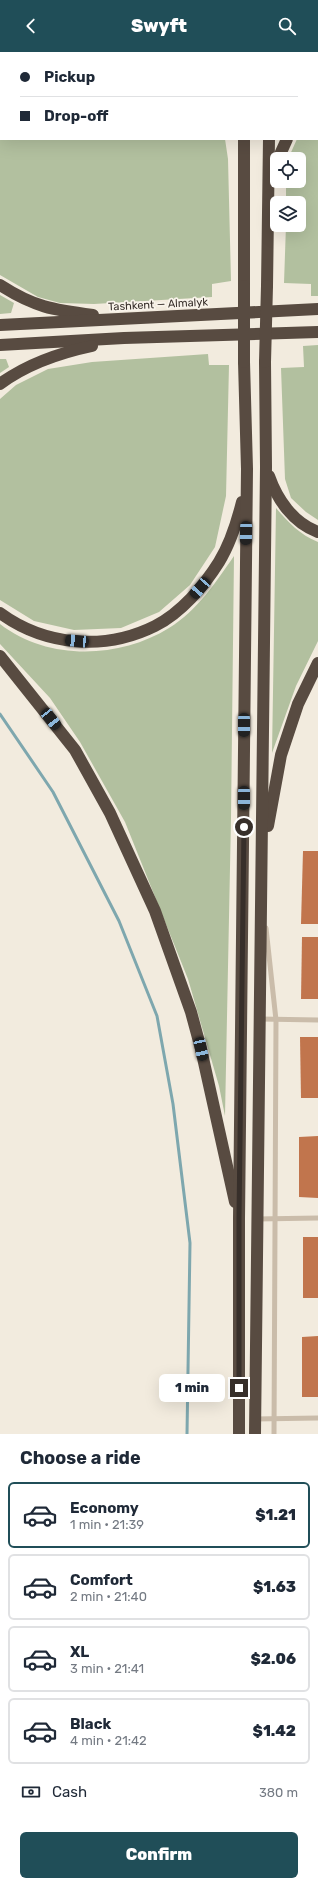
<!DOCTYPE html>
<html lang="en">
<head>
<meta charset="utf-8">
<style>
  :root { --surface:#fff; --page:#f6f6f7; --text:#1f2937; --muted:#747a83; --line:#e0e1e3; --accent:#204e58 }
  body { margin:0; font-family:Rubik,sans-serif; background:var(--page); color:var(--text); height:100vh; display:flex; flex-direction:column; font-size:15px; white-space:nowrap }
  * { box-sizing:border-box; margin:0 }
  p { font-size:13px; color:var(--muted) }
  .icon { flex:none; width:22px; height:22px; fill:none; stroke:currentColor; stroke-width:2; stroke-linecap:round; stroke-linejoin:round }
  .map { position:relative; height:1382px; overflow:hidden }
  .details { display:flex; flex-direction:column; background:var(--surface); flex:1 }
  .details>* { flex:none }
  .hud { position:absolute; left:0px; top:0px; width:318px; height:88px; box-shadow:0 4px 16px #0002; display:grid; align-content:center; height:88px; padding:0 20px; background:var(--surface) }
  .controls { position:absolute; left:270px; top:100px; display:grid; gap:8px }
  .controls a { display:grid; place-items:center; width:36px; height:36px; border-radius:6px; background:var(--surface); box-shadow:0 4px 16px #0002; font-size:20px }
  .end { position:absolute; width:18px; height:18px; margin:-9px; border:5px solid #372f2a; background:#fff; box-shadow:0 0 0 2px #fff }
  .from { border-radius:50% }
  .bubble { position:absolute; height:28px; border-radius:6px; background:var(--surface); box-shadow:0 4px 16px #0002; font-size:13px; font-weight:800; line-height:28px; text-align:center }
  .car { position:absolute; width:12px; height:24px; margin:-12px -6px; border-radius:5px; box-shadow:0 0 3px 1px #0007; background:linear-gradient(#222 24%,#8ab4d8 0 40%,#222 0 76%,#8ab4d8 0 86%,#222 0) }
  .hud b { display:flex; align-items:center; gap:14px; height:38px; font-size:15px }
  .hud b+b { border-top:1px solid var(--line) }
  .hud i { width:10px; height:10px; background:var(--text) }
  ul { padding:0; list-style:none }
  li { display:flex; align-items:center; gap:12px; height:66px; margin:0 8px 6px; padding:0 12px; border:2px solid var(--line); border-radius:6px }
  li div { flex:1 }
  li b { display:block; font-size:15px }
  li em { font-style:normal; font-weight:800 }
  li.selected { border-color:var(--accent) }
  li>.icon { width:36px; height:36px; stroke-width:1.5 }
  h2 { padding:0 20px; font-size:18px; line-height:48px }
  .pay { display:flex; align-items:center; gap:10px; height:44px; padding:0 20px; font-size:15px }
  .pay p { margin-inline-start:auto }
  .cta { display:flex; gap:8px; margin-top:auto; padding:8px 20px }
  .cta a { flex:1; height:46px; border-radius:6px; background:var(--accent); color:#fff; font-size:16px; font-weight:800; line-height:46px; text-align:center }
  header { display:flex; justify-content:space-between; align-items:center; height:52px; padding:0 20px; background:var(--accent); color:#fff; font-size:18px; font-weight:800 }
  .map>svg:first-child { display:block }
  .green { fill:#b2c09f }
  .lines { fill:none; stroke-linecap:round; stroke-linejoin:round }
  .stream { stroke:#7ea7ae; stroke-width:3 }
  .building { fill:#c1754d }
  .lane { stroke:#cabcaa; stroke-width:5 }
  .highway { stroke:#584b41; stroke-width:12 }
  .highway-bridge { stroke:#584b41; stroke-width:12 }
  .route { stroke:#372f2a; stroke-width:5 }
  .labels { text-anchor:middle; stroke-width:3.5; stroke-linejoin:round; paint-order:stroke }
  .street-label { font-size:11px; fill:#372f2a; stroke:#f9f4eb }
</style>
</head>
<body>
<header><svg class="icon" aria-label="back" viewBox="0 0 24 24"><path d="M15 5l-7 7 7 7"/></svg>Swyft<svg class="icon" aria-label="search" viewBox="0 0 24 24"><circle cx="10" cy="10" r="6"/><path d="M15 15l6 6"/></svg></header>
<div class="map">
<svg width="318" height="1382" viewBox="0 0 318 1382">
  <rect width="100%" height="100%" fill="#f2ebde"/>
  <g class="green">
    <polygon points="0,0 178,0 179,1 1,1 1,87 225,87 228,107 231,229 212,232 212,245 94,252 60,251 38,245 0,223"/>
    <polygon points="279,0 318,0 318,32 317,1"/>
    <polygon points="318,58 318,244 311,244 311,232 284,231 286,173 299,173 299,151 286,151 286,129 299,129 299,107 288,107 297,87 317,87"/>
    <polygon points="0,243 14,251 11,261 0,262"/>
    <polygon points="318,293 318,468 306,460 291,446 285,427 281,316 304,315 303,294"/>
    <polygon points="208,302 209,313 229,313 226,444 215,495 190,533 159,560 121,576 74,578 34,569 0,548 0,347 16,333 48,317 92,310"/>
    <polygon points="0,307 6,307 9,315 0,321"/>
    <path d="M276,456C288,470 300,483 318,490V589L296,634L272,701Z"/>
    <path d="M234,504L231,766L225,1064L219,1034L188,927L125,770L80,690L50,646L0,592V572C48,609 119,607 169,576C197,559 216,530 234,504Z"/>
  </g>
  <g class="lines">
    <polyline class="stream" points="0,662 53,740 119,869 157,964 173,1052 190,1191 187,1382"/>
  </g>
  <g class="building">
    <polygon points="303,799 318,799 318,872 301,872"/>
    <polygon points="302,885 318,885 318,947 301,947"/>
    <polygon points="300,985 318,985 318,1046 301,1046"/>
    <polygon points="318,1084 318,1146 299,1145 299,1085"/>
    <rect x="303" y="1185" width="15" height="61"/>
    <polygon points="318,1284 318,1345 302,1345 302,1285"/>
  </g>
  <g class="lines">
    <g class="lane">
      <polyline points="266,876 276,968 274,1382"/>
      <polyline points="260,967 318,968"/>
      <polyline points="257,1167 318,1166"/>
      <polyline points="255,1367 318,1366"/>
    </g>
    <g class="highway">
      <polyline points="190,0 191,1"/>
      <polyline points="245,1 245,0"/>
      <polyline points="270,1 270,0"/>
      <polyline points="317,49 318,48"/>
      <polyline points="244,87 244,234"/>
      <polyline points="278,107 287,87"/>
      <path d="M0,233C34,255 53,258 93,263"/>
      <polyline points="267,234 269,87"/>
      <polyline points="0,273 318,257"/>
      <polyline points="0,293 124,286 318,280"/>
      <path d="M0,332C27,312 59,301 92,294"/>
      <path d="M269,424C277,447 293,471 318,480"/>
      <path d="M0,561C45,594 105,599 155,574C181,561 204,534 219,510C230,492 237,470 242,450"/>
      <polyline points="0,604 75,698 110,761 155,859 191,960 201,997 235,1150"/>
      <polyline points="268,774 281,703 298,652 318,611"/>
      <polyline points="239,1382 239,1167 247,417 244,310"/>
      <polyline points="255,1382 266,415 265,310"/>
    </g>
    <g class="highway-bridge">
      <polyline points="244,234 244,310"/>
      <polyline points="265,310 267,234"/>
    </g>
  </g>
  <g class="lines">
    <polyline class="route" points="239,1336 239,1166 244,775"/>
  </g>
  <g class="labels">
    <g class="street-label">
      <text transform="translate(158 252) rotate(-3)" y="4">Tashkent — Almalyk</text>
    </g>
  </g>
</svg>
<div class="controls">
<a><svg class="icon" aria-label="locate" viewBox="0 0 24 24"><circle cx="12" cy="12" r="6"/><path d="M12 2v4M12 18v4M2 12h4M18 12h4"/></svg></a>
<a><svg class="icon" aria-label="layers" viewBox="0 0 24 24"><path d="M12 4l9 5-9 5-9-5zM3 14l9 5 9-5"/></svg></a>
</div>
<i class="end from" style="left:244px;top:775px"></i>
<i class="end" style="left:239px;top:1336px"></i>
<div class="bubble" style="left:159px;top:1322px;width:66px">1 min</div>
<i class="car" style="left:246px;top:481px;rotate:181deg"></i>
<i class="car" style="left:200px;top:536px;rotate:221deg"></i>
<i class="car" style="left:77px;top:589px;rotate:275deg"></i>
<i class="car" style="left:51px;top:667px;rotate:142deg"></i>
<i class="car" style="left:244px;top:673px;rotate:180deg"></i>
<i class="car" style="left:244px;top:746px;rotate:180deg"></i>
<i class="car" style="left:201px;top:997px;rotate:168deg"></i>
<div class="hud">
<b><i class="from"></i>Pickup</b>
<b><i></i>Drop-off</b>
</div>
</div>
<section class="details">
<h2>Choose a ride</h2>
<ul>
<li class="selected"><svg class="icon" aria-label="car" viewBox="0 0 24 24"><path d="M5 17H2v-5l4-1 3-4h7l3 4 3 1v5h-3M9 17h6M6 11h13"/><circle cx="7" cy="17" r="2"/><circle cx="17" cy="17" r="2"/></svg><div><b>Economy</b><p>1 min · 21:39</p></div><em>$1.21</em></li>
<li><svg class="icon" aria-label="car" viewBox="0 0 24 24"><path d="M5 17H2v-5l4-1 3-4h7l3 4 3 1v5h-3M9 17h6M6 11h13"/><circle cx="7" cy="17" r="2"/><circle cx="17" cy="17" r="2"/></svg><div><b>Comfort</b><p>2 min · 21:40</p></div><em>$1.63</em></li>
<li><svg class="icon" aria-label="car" viewBox="0 0 24 24"><path d="M5 17H2v-5l4-1 3-4h7l3 4 3 1v5h-3M9 17h6M6 11h13"/><circle cx="7" cy="17" r="2"/><circle cx="17" cy="17" r="2"/></svg><div><b>XL</b><p>3 min · 21:41</p></div><em>$2.06</em></li>
<li><svg class="icon" aria-label="car" viewBox="0 0 24 24"><path d="M5 17H2v-5l4-1 3-4h7l3 4 3 1v5h-3M9 17h6M6 11h13"/><circle cx="7" cy="17" r="2"/><circle cx="17" cy="17" r="2"/></svg><div><b>Black</b><p>4 min · 21:42</p></div><em>$1.42</em></li>
</ul>
<div class="pay"><svg class="icon" aria-label="cash" viewBox="0 0 24 24"><path d="M3 7h18v10H3z"/><circle cx="12" cy="12" r="2"/></svg>Cash<p>380 m</p></div>
<div class="cta"><a>Confirm</a></div>
</section>
</body>
</html>
